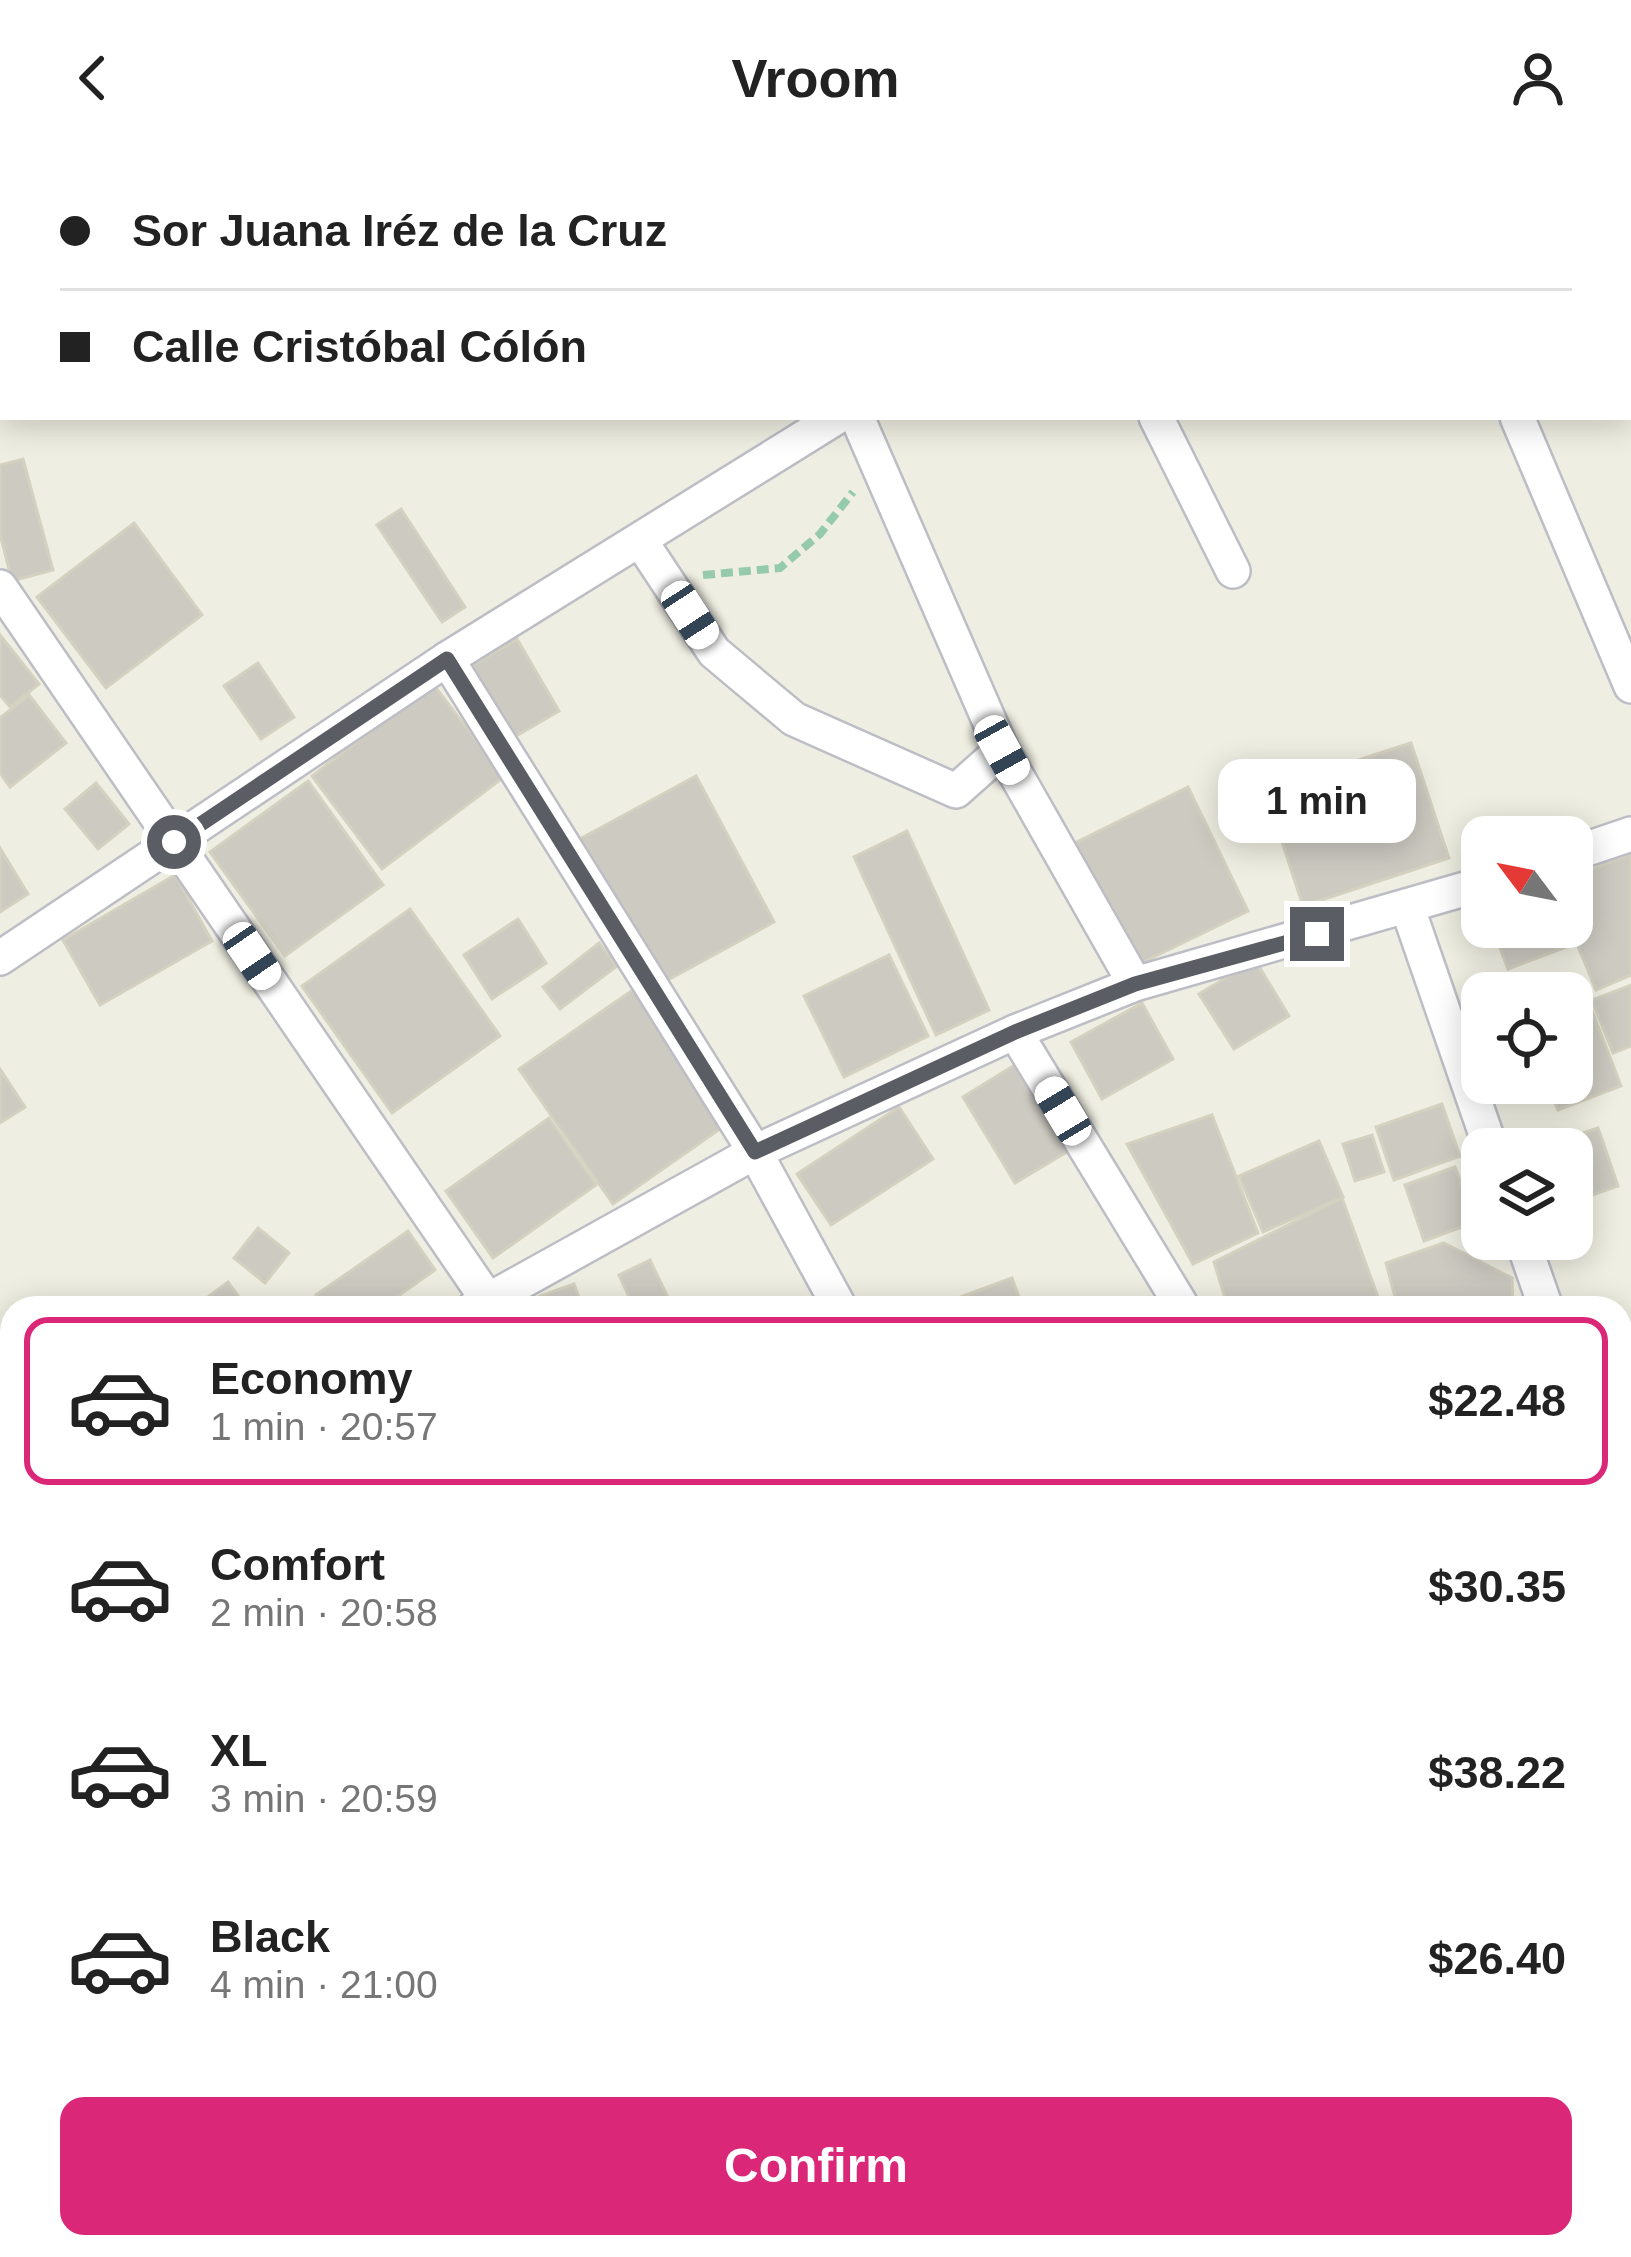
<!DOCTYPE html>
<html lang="en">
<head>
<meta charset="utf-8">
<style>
  :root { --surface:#fff; --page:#f2f2f2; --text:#222; --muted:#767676; --line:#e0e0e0; --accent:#db2777 }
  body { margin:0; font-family:Arial,sans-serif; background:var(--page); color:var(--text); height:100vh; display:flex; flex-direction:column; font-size:45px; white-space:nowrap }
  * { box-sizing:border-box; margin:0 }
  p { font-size:39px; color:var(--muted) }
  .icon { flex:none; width:66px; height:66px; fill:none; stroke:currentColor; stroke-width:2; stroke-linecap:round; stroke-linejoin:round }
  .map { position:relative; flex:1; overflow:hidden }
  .side { position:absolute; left:0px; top:1140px; width:1632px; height:963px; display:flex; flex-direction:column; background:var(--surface); border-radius:36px 36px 0 0; box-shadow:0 6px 30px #0003 }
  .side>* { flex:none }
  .banner { position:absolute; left:0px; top:0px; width:1632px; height:264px; box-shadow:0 6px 30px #0003; display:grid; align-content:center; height:264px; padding:0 60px; background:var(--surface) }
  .needle { width:78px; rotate:302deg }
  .fabs { position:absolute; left:1461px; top:660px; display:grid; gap:24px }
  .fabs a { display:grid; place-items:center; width:132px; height:132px; border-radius:24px; background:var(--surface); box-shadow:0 6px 30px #0003; font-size:60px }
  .end { position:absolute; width:54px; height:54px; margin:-27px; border:15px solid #5b5d65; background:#fff; box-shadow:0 0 0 6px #fff }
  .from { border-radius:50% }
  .bubble { position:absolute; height:84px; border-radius:24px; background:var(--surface); box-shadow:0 6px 30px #0003; font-size:39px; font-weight:700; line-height:84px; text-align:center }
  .car { position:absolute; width:36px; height:72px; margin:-36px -18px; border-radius:15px; box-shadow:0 0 9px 3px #0007; background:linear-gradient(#fff 24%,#345 0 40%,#fff 0 76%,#345 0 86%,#fff 0) }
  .banner b { display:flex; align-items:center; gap:42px; height:114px; font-size:45px }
  .banner b+b { border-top:3px solid var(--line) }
  .banner i { width:30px; height:30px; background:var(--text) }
  ul { padding:21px 0 0; list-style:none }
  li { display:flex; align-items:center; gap:36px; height:168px; margin:0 24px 18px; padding:0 36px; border:6px solid transparent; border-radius:24px }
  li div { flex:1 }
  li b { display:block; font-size:45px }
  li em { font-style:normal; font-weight:700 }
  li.selected { border-color:var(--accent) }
  li>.icon { width:108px; height:108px; stroke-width:1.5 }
  .button { display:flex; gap:24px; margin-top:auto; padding:24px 60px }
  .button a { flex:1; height:138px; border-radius:24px; background:var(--accent); color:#fff; font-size:48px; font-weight:700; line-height:138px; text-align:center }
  header { display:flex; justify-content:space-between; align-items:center; height:156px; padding:0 60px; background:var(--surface); font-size:54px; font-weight:700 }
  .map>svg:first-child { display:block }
  .building { fill:#cccac1; stroke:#d4d1c0; stroke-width:3 }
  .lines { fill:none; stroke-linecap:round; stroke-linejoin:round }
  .service-casing { stroke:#bdbec5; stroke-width:21 }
  .minor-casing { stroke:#bdbec5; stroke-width:38 }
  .path { stroke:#95caad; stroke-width:8; stroke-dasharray:12 6; stroke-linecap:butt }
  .service { stroke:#fff; stroke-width:16 }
  .minor { stroke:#fff; stroke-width:33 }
  .route { stroke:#5b5d65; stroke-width:15 }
</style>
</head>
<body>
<header><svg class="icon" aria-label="back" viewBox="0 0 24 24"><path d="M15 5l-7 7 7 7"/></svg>Vroom<svg class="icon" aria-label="person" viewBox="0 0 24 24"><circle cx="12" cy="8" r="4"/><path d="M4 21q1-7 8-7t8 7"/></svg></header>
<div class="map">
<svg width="1631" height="2101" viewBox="0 0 1631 2101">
  <rect width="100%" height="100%" fill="#efeee2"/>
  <g class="building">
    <polygon points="23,303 53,414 12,425 0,378 0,309"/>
    <polygon points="401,353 465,451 442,466 377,369"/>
    <polygon points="134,367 202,459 106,532 37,441"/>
    <polygon points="0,479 39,528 10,551 0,539"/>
    <polygon points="517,483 559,555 511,583 470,511"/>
    <polygon points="258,507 294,561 261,583 224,530"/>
    <polygon points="433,528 504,621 382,713 312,620"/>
    <polygon points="29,539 66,587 10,631 0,617 0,562"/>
    <polygon points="1411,587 1449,702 1303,750 1265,634"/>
    <polygon points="696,620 774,766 655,831 576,685"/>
    <polygon points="308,625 383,729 285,800 210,696"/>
    <polygon points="96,627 129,668 98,693 65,653"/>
    <polygon points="1188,631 1248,755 1129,813 1069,690"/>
    <polygon points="907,675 989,854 936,879 854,701"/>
    <polygon points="0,692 28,738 0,756"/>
    <polygon points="1631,697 1631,819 1596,834 1570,771 1572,722"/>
    <polygon points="175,719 212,785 100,849 63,784"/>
    <polygon points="410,753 500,880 392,957 302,830"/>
    <polygon points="518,763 546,807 492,843 464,799"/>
    <polygon points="1492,771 1562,771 1569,790 1508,813"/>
    <polygon points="599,787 617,810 560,853 543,831"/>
    <polygon points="889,799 928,880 844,921 804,840"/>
    <polygon points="1255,804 1289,860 1234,893 1199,838"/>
    <polygon points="1631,829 1631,890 1613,897 1592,844"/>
    <polygon points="637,831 730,966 613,1048 519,913"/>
    <polygon points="1588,844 1621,930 1558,954 1547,927 1572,927 1572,850"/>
    <polygon points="1142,847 1173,903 1102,943 1071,886"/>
    <polygon points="1018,907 1070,994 1015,1027 963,941"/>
    <polygon points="0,913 25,951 0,967"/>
    <polygon points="1442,948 1460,1000 1394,1024 1376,971"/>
    <polygon points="899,951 933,1003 831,1069 797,1018"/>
    <polygon points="1212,959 1258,1077 1193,1108 1127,988"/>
    <polygon points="549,962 596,1029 493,1102 446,1035"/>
    <polygon points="1598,972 1618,1030 1572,1046 1572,993 1535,993"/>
    <polygon points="1372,979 1384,1016 1355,1025 1343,988"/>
    <polygon points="1319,985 1343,1041 1263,1076 1239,1020"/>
    <polygon points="1455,1011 1475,1066 1424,1085 1405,1029"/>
    <polygon points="1342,1042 1382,1152 1228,1152 1214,1106"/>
    <polygon points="258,1072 289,1097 265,1127 234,1102"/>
    <polygon points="408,1075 435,1114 381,1152 325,1152 316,1139"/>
    <polygon points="1444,1087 1512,1122 1513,1152 1398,1152 1386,1107"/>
    <polygon points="650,1104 673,1152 634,1152 619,1119"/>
    <polygon points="1012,1122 1023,1152 931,1152"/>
    <polygon points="228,1126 247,1152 193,1152"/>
    <polygon points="574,1128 583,1152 533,1152 530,1144"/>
    <polygon points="0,1361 12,1379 12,1404 0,1413"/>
    <polygon points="12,1471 12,1542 2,1549 0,1480"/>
    <polygon points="576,2091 625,2091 628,2101 579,2101"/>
  </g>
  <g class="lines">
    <defs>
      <g id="service">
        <polyline points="8,0 10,3"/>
        <polyline points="1605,3 1611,0"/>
        <polyline points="1629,177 1631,181"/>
      </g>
      <g id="minor">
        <polyline points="1407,0 1408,3"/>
        <polyline points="1255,3 1260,0"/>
        <polyline points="857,261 1002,594 1135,828"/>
        <polyline points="1156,261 1233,415"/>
        <polyline points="1517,261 1631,530"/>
        <polyline points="640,384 714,496 794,563 956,635 1002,594"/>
        <polyline points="0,431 487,1143"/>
        <polyline points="447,503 755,996 840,1152"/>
        <polyline points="1572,698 1631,678"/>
        <polyline points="1408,753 1491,993"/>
        <polyline points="0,802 447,503 837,261"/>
        <polyline points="1015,876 1183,1152"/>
        <polyline points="1522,1083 1546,1152"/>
        <polyline points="474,1152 755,996 1015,876 1135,828 1482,728"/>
        <polyline points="1620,1215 1631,1211"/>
        <polyline points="0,1294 12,1311"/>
        <polyline points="0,1465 12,1457"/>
      </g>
    </defs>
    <use href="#service" class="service-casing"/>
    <use href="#minor" class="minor-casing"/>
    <g class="path">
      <polyline points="703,419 780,412 820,378 853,336"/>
      <polyline points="0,1725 12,1722"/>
    </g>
    <use href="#service" class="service"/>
    <use href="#minor" class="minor"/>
  </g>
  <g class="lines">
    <polyline class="route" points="174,686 447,503 755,996 1015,876 1135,828 1317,778"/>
  </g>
</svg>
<div class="fabs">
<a><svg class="needle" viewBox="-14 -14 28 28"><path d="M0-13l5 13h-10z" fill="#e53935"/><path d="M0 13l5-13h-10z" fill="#767676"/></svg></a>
<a><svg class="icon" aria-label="locate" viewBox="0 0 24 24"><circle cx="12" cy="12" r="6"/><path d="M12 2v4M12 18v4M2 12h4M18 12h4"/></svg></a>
<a><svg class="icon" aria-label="layers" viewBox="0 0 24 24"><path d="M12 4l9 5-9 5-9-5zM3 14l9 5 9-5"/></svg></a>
</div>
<i class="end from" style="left:174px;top:686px"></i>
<i class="end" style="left:1317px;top:778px"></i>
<div class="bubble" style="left:1218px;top:603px;width:198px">1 min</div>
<i class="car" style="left:690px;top:459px;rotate:147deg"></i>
<i class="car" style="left:1002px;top:594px;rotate:151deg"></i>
<i class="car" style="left:252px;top:800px;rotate:146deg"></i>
<i class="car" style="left:1063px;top:955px;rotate:329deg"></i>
<div class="banner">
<b><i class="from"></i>Sor Juana Iréz de la Cruz</b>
<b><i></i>Calle Cristóbal Cólón</b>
</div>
<section class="side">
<ul>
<li class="selected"><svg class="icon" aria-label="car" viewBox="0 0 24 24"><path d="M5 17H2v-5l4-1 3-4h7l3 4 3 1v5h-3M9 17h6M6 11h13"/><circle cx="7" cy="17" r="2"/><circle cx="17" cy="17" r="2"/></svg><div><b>Economy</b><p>1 min · 20:57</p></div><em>$22.48</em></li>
<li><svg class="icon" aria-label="car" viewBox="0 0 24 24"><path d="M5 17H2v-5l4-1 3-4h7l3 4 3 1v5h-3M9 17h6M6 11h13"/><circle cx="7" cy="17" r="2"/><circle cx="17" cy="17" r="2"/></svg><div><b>Comfort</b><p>2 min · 20:58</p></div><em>$30.35</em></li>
<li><svg class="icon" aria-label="car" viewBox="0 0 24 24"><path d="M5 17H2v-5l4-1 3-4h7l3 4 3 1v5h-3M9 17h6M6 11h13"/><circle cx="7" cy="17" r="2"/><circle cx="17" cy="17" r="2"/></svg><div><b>XL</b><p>3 min · 20:59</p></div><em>$38.22</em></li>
<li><svg class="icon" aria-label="car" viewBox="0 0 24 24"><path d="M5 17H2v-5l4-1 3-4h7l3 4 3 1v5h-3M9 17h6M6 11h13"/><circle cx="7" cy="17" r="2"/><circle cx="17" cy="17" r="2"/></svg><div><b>Black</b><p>4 min · 21:00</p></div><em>$26.40</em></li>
</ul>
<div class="button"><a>Confirm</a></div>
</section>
</div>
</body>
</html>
